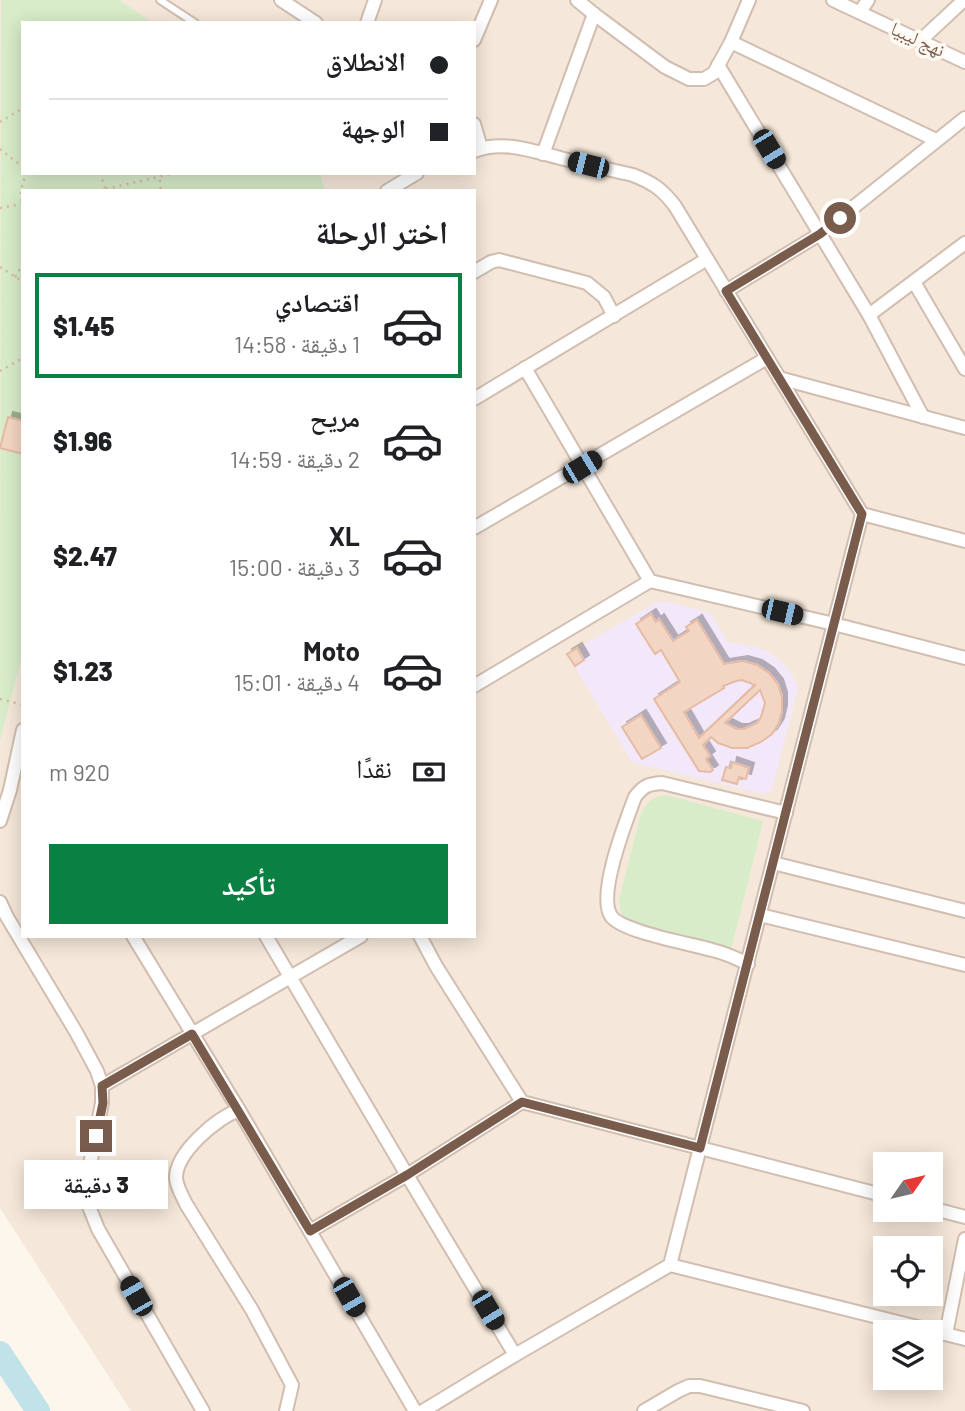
<!DOCTYPE html>
<html lang="ar">
<head>
<meta charset="utf-8">
<style>
  :root { --surface:#fff; --page:#f6f6f6; --text:#202124; --muted:#757577; --line:#e0e0e0; --accent:#0b8043 }
  body { margin:0; font-family:Barlow,"Noto Naskh Arabic",sans-serif; background:var(--page); color:var(--text); direction:rtl; height:100vh; display:flex; flex-direction:column; font-size:26px; white-space:nowrap }
  * { box-sizing:border-box; margin:0 }
  p { font-size:23px; color:var(--muted) }
  .icon { flex:none; width:38px; height:38px; fill:none; stroke:currentColor; stroke-width:2; stroke-linecap:round; stroke-linejoin:round }
  .map { position:relative; flex:1; overflow:hidden; direction:ltr }
  .details { position:absolute; left:21px; top:189px; width:455px; height:749px; display:flex; flex-direction:column; background:var(--surface); border-radius:0px; box-shadow:0 4px 18px #0003; direction:rtl }
  .details>* { flex:none }
  .top-card { position:absolute; left:21px; top:21px; width:455px; height:154px; border-radius:0px; box-shadow:0 4px 18px #0003; direction:rtl; display:grid; align-content:center; height:154px; padding:0 28px; background:var(--surface) }
  .needle { width:46px; rotate:56deg }
  .buttons { position:absolute; left:873px; top:1152px; display:grid; gap:14px }
  .buttons a { display:grid; place-items:center; width:70px; height:70px; border-radius:0px; background:var(--surface); box-shadow:0 4px 18px #0003; font-size:35px }
  .end { position:absolute; width:32px; height:32px; margin:-16px; border:9px solid #7a5c4d; background:#fff; box-shadow:0 0 0 4px #fff }
  .from { border-radius:50% }
  .bubble { position:absolute; height:49px; border-radius:0px; background:var(--surface); box-shadow:0 4px 18px #0003; font-size:23px; font-weight:800; line-height:49px; text-align:center; direction:rtl }
  .car { position:absolute; width:21px; height:42px; margin:-21px -10px; border-radius:9px; box-shadow:0 0 5px 2px #0007; background:linear-gradient(#222 24%,#8ab4d8 0 40%,#222 0 76%,#8ab4d8 0 86%,#222 0) }
  .top-card b { display:flex; align-items:center; gap:24px; height:66px; font-size:26px }
  .top-card b+b { border-top:2px solid var(--line) }
  .top-card i { width:18px; height:18px; background:var(--text) }
  ul { padding:0; list-style:none }
  li { display:flex; align-items:center; gap:21px; height:105px; margin:0 14px 10px; padding:0 14px; border:4px solid transparent; border-radius:0px }
  li div { flex:1 }
  li b { display:block; font-size:26px }
  li em { font-style:normal; font-weight:800 }
  li.on { border-color:var(--accent) }
  li>.icon { width:63px; height:63px; stroke-width:1.5 }
  h2 { padding:0 28px; font-size:32px; line-height:84px }
  .pay { display:flex; align-items:center; gap:18px; height:77px; padding:0 28px; font-size:26px }
  .pay p { margin-inline-start:auto }
  .cta { display:flex; gap:14px; margin-top:auto; padding:14px 28px }
  .cta a { flex:1; height:80px; border-radius:0px; background:var(--accent); color:#fff; font-size:28px; font-weight:800; line-height:80px; text-align:center }
  .map>svg:first-child { display:block }
  .residential { fill:#f5e8da; fill-rule:evenodd }
  .education { fill:#f3e8fa }
  .green { fill:#d8ecc9 }
  .lines { fill:none; stroke-linecap:round; stroke-linejoin:round }
  .river { stroke:#bfe3e8; stroke-width:24 }
  .building { fill:#f3d5c3; stroke:#e6bba3; stroke-width:2; fill-rule:evenodd; filter:url(#shadow) }
  .lane-casing { stroke:#d1beb0; stroke-width:10 }
  .street-casing { stroke:#d1beb0; stroke-width:16 }
  .path { stroke:#d9b8a5; stroke-width:2.5; stroke-dasharray:2 5; stroke-linecap:butt }
  .lane { stroke:#fff; stroke-width:6 }
  .street { stroke:#fff; stroke-width:12 }
  .route { stroke:#7a5c4d; stroke-width:9 }
  .labels { text-anchor:middle; stroke-width:7; stroke-linejoin:round; paint-order:stroke }
  .street-label { font-size:19px; fill:#7a5c4d; stroke:#fffaf3 }
</style>
</head>
<body>
<div class="map">
<svg width="965" height="1411" viewBox="0 0 965 1411">
  <defs>
    <filter id="shadow"><feDropShadow dx="5" dy="-5" stdDeviation="0" flood-color="#0004"/></filter>
  </defs>
  <rect width="100%" height="100%" fill="#fdf6ec"/>
  <path class="residential" d="M0,0H965V1411H131L0,1208ZM23,23H474V173H23ZM23,191H474V936H23ZM886,1164H931V1209H886ZM886,1248H931V1293H886ZM886,1332H931V1377H886Z"/>
  <polygon class="education" points="659,601 668,602 710,613 728,642 756,647 769,652 781,661 793,676 798,688 772,790 765,794 758,793 632,762 567,654"/>
  <g class="green">
    <polygon points="1,0 119,0 153,23 23,23 23,173 320,173 325,191 23,191 23,652 0,741"/>
    <path d="M666,795L763,821L731,949L630,922L621,913L619,900L641,813C647,802 653,797 666,795Z"/>
  </g>
  <g class="lines">
    <polyline class="river" points="0,1353 38,1411"/>
  </g>
  <g class="building">
    <polygon points="8,417 23,421 23,454 0,448"/>
    <path d="M651,614L656,622L659,619L673,641L689,631L686,627L697,620L724,664L743,661L757,665L769,673L778,684L782,697V710L779,723L772,734L761,742L747,748H732L718,743L711,737L703,745L710,756L706,759L713,770L710,772L699,771L654,699L680,682L661,650L655,654L636,624ZM742,680L755,685L699,738L684,712L724,688L723,686L736,681ZM760,690L765,703L761,717L757,723L744,729H737L725,723Z"/>
    <polygon points="577,648 584,660 575,666 567,654"/>
    <polygon points="641,715 661,748 642,759 622,727"/>
    <polygon points="732,762 749,768 746,779 739,777 737,784 722,780 726,767 731,768"/>
  </g>
  <g class="lines">
    <defs>
      <polyline id="lane" points="160,0 195,23"/>
      <g id="street">
        <polyline points="281,0 316,23"/>
        <polyline points="577,0 594,14 665,67 689,79 704,79 714,73 731,42"/>
        <polyline points="749,0 731,42 936,140"/>
        <polyline points="833,0 965,62"/>
        <polyline points="860,12 868,0"/>
        <polyline points="367,23 375,0"/>
        <polyline points="474,40 491,0"/>
        <polyline points="921,40 964,0"/>
        <polyline points="718,65 869,315 965,243"/>
        <polyline points="474,124 481,148"/>
        <path d="M474,151C504,139 535,152 564,159C587,164 610,170 633,175C653,183 662,189 675,206L862,514L965,541"/>
        <polyline points="543,154 594,14"/>
        <polyline points="387,191 417,173"/>
        <polyline points="474,272 491,262 499,260 587,283 604,297 614,316"/>
        <polyline points="914,282 965,369"/>
        <polyline points="726,291 820,234 965,118"/>
        <polyline points="869,315 923,417"/>
        <polyline points="525,368 650,581 834,624 965,658"/>
        <polyline points="779,378 965,428"/>
        <polyline points="474,399 707,259"/>
        <polyline points="474,528 767,358"/>
        <polyline points="474,686 650,581"/>
        <polyline points="0,821 10,790 23,730"/>
        <polyline points="773,863 965,911"/>
        <polyline points="0,902 7,917 76,1032 97,1071 102,1086 102,1103 86,1185 88,1204 98,1229 203,1411"/>
        <polyline points="760,915 965,965"/>
        <polyline points="133,936 239,1110 415,1411"/>
        <polyline points="266,936 407,1175 522,1102"/>
        <polyline points="420,936 436,966 522,1102 886,1196"/>
        <path d="M748,964C736,958 725,953 712,950C692,944 622,932 611,916C597,894 626,821 635,797C643,786 648,784 662,783L786,813"/>
        <polyline points="102,1086 361,936"/>
        <path d="M239,1110C217,1118 176,1152 176,1178C177,1188 182,1195 186,1204L252,1310L292,1385L286,1411"/>
        <polyline points="931,1208 965,1217"/>
        <polyline points="310,1231 407,1175 515,1355"/>
        <polyline points="670,1265 965,1339"/>
        <polyline points="946,1334 965,1239"/>
        <polyline points="423,1411 515,1355 670,1265 862,514"/>
        <polyline points="644,1411 678,1391 689,1386 700,1386 803,1411"/>
      </g>
    </defs>
    <use href="#lane" class="lane-casing"/>
    <use href="#street" class="street-casing"/>
    <g class="path">
      <polyline points="0,122 23,108"/>
      <polyline points="0,149 23,167"/>
      <polyline points="100,173 106,191"/>
      <polyline points="159,173 161,191"/>
      <polyline points="106,189 175,173"/>
      <polyline points="0,208 21,204"/>
      <path d="M23,208C19,196 21,185 27,173"/>
      <polyline points="0,267 23,282"/>
      <polyline points="15,277 23,264"/>
      <polyline points="0,371 23,358"/>
      <polyline points="0,699 23,705"/>
    </g>
    <use href="#lane" class="lane"/>
    <use href="#street" class="street"/>
  </g>
  <g class="lines">
    <polyline class="route" points="96,1136 103,1103 102,1086 192,1034 310,1231 407,1175 522,1102 700,1148 862,514 726,291 820,234 840,218"/>
  </g>
  <g class="labels">
    <g class="street-label">
      <text transform="translate(918 39) rotate(25)" y="7">نهج ليبيا</text>
    </g>
  </g>
</svg>
<div class="buttons">
<a><svg class="needle" viewBox="-14 -14 28 28"><path d="M0-13l5 13h-10z" fill="#e53935"/><path d="M0 13l5-13h-10z" fill="#757577"/></svg></a>
<a><svg class="icon" aria-label="locate" viewBox="0 0 24 24"><circle cx="12" cy="12" r="6"/><path d="M12 2v4M12 18v4M2 12h4M18 12h4"/></svg></a>
<a><svg class="icon" aria-label="layers" viewBox="0 0 24 24"><path d="M12 4l9 5-9 5-9-5zM3 14l9 5 9-5"/></svg></a>
</div>
<i class="end from" style="left:840px;top:218px"></i>
<i class="end" style="left:96px;top:1136px"></i>
<div class="bubble" style="left:24px;top:1160px;width:144px">3 دقيقة</div>
<i class="car" style="left:769px;top:149px;rotate:149deg"></i>
<i class="car" style="left:588px;top:165px;rotate:284deg"></i>
<i class="car" style="left:582px;top:467px;rotate:59deg"></i>
<i class="car" style="left:782px;top:612px;rotate:103deg"></i>
<i class="car" style="left:136px;top:1296px;rotate:330deg"></i>
<i class="car" style="left:349px;top:1297px;rotate:150deg"></i>
<i class="car" style="left:488px;top:1310px;rotate:149deg"></i>
<div class="top-card">
<b><i class="from"></i>الانطلاق</b>
<b><i></i>الوجهة</b>
</div>
<section class="details">
<h2>اختر الرحلة</h2>
<ul>
<li class="on"><svg class="icon" aria-label="car" viewBox="0 0 24 24"><path d="M5 17H2v-5l4-1 3-4h7l3 4 3 1v5h-3M9 17h6M6 11h13"/><circle cx="7" cy="17" r="2"/><circle cx="17" cy="17" r="2"/></svg><div><b>اقتصادي</b><p>1 دقيقة · 14:58</p></div><em>$1.45</em></li>
<li><svg class="icon" aria-label="car" viewBox="0 0 24 24"><path d="M5 17H2v-5l4-1 3-4h7l3 4 3 1v5h-3M9 17h6M6 11h13"/><circle cx="7" cy="17" r="2"/><circle cx="17" cy="17" r="2"/></svg><div><b>مريح</b><p>2 دقيقة · 14:59</p></div><em>$1.96</em></li>
<li><svg class="icon" aria-label="car" viewBox="0 0 24 24"><path d="M5 17H2v-5l4-1 3-4h7l3 4 3 1v5h-3M9 17h6M6 11h13"/><circle cx="7" cy="17" r="2"/><circle cx="17" cy="17" r="2"/></svg><div><b>XL</b><p>3 دقيقة · 15:00</p></div><em>$2.47</em></li>
<li><svg class="icon" aria-label="car" viewBox="0 0 24 24"><path d="M5 17H2v-5l4-1 3-4h7l3 4 3 1v5h-3M9 17h6M6 11h13"/><circle cx="7" cy="17" r="2"/><circle cx="17" cy="17" r="2"/></svg><div><b>Moto</b><p>4 دقيقة · 15:01</p></div><em>$1.23</em></li>
</ul>
<div class="pay"><svg class="icon" aria-label="cash" viewBox="0 0 24 24"><path d="M3 7h18v10H3z"/><circle cx="12" cy="12" r="2"/></svg>نقدًا<p>920 m</p></div>
<div class="cta"><a>تأكيد</a></div>
</section>
</div>
</body>
</html>
